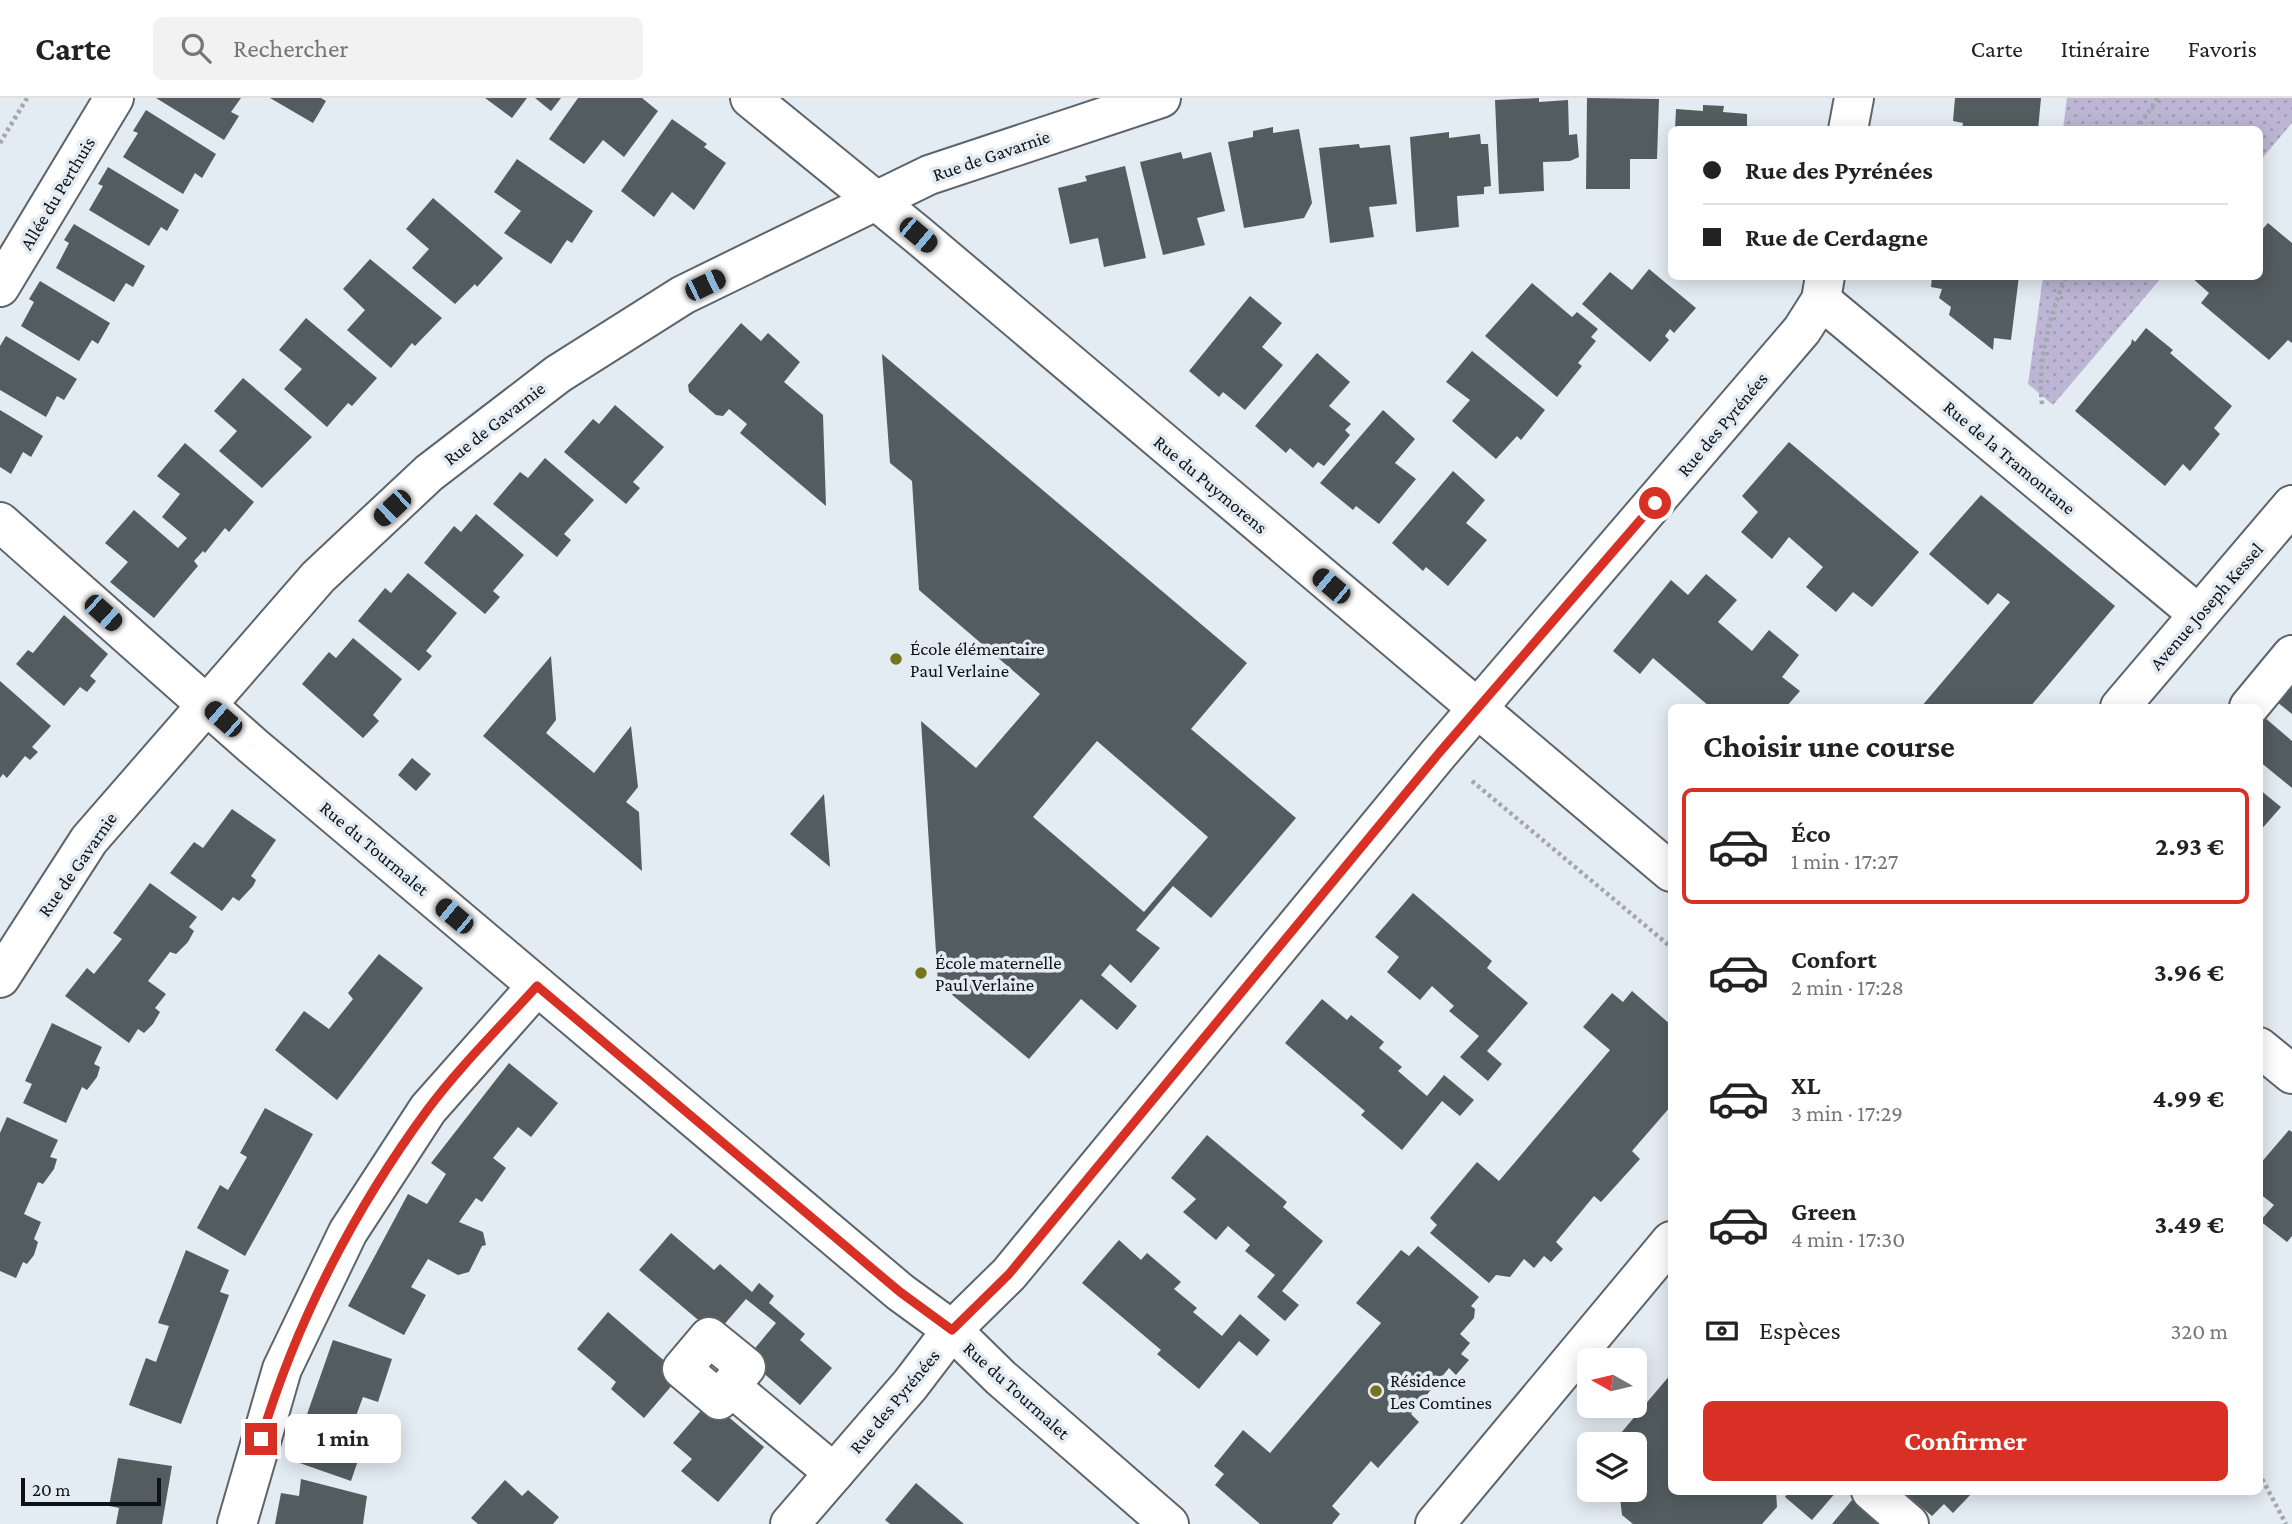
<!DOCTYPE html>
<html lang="fr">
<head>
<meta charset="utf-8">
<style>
  :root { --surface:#fff; --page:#f2f2f2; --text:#222; --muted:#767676; --line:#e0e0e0; --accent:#d93025 }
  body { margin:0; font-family:"Crimson Pro",serif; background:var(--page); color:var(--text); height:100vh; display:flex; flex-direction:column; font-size:26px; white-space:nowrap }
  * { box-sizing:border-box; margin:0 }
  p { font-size:23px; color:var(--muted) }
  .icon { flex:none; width:38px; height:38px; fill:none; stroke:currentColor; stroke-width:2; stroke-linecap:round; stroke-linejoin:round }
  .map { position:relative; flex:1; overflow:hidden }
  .drawer { position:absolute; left:1668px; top:606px; width:595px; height:791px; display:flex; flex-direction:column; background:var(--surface); border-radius:10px; box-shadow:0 4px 18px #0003 }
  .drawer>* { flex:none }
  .top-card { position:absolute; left:1668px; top:28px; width:595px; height:154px; border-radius:10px; box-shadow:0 4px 18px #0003; display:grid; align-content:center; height:154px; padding:0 35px; background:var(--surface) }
  .needle { width:46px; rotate:278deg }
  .fabs { position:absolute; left:1577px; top:1250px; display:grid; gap:14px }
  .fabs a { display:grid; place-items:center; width:70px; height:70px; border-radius:10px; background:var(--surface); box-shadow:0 4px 18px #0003; font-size:35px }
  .scale { position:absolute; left:21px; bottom:18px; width:140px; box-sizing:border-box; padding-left:7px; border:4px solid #0f1214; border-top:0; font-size:19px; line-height:24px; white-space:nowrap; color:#0f1214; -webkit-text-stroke:5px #e4ecf3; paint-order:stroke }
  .end { position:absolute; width:32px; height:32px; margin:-16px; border:9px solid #d93025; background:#fff; box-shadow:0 0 0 4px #fff }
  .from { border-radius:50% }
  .bubble { position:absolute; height:49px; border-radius:10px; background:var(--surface); box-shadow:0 4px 18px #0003; font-size:23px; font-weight:700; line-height:49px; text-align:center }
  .car { position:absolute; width:21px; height:42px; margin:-21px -10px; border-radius:9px; box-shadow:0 0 5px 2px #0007; background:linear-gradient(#222 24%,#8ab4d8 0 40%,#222 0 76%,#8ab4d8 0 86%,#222 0) }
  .top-card b { display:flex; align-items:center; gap:24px; height:66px; font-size:26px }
  .top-card b+b { border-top:2px solid var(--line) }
  .top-card i { width:18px; height:18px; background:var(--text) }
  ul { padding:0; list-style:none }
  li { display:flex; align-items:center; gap:21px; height:116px; margin:0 14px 10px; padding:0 21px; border:4px solid transparent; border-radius:10px }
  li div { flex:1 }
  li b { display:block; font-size:26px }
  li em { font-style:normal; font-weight:700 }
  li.selected { border-color:var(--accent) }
  li>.icon { width:63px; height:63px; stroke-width:1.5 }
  h2 { padding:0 35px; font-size:32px; line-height:84px }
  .pay { display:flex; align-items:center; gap:18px; height:77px; padding:0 35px; font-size:26px }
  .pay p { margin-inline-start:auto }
  .cta { display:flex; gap:14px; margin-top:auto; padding:14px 35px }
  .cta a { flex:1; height:80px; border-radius:10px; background:var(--accent); color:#fff; font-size:28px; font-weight:700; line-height:80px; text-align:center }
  header { display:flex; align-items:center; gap:42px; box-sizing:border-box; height:98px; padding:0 35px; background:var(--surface); border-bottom:2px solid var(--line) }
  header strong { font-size:33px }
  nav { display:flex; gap:38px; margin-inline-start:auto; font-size:24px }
  .search { width:490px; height:63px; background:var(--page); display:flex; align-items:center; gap:18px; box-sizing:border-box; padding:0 24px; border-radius:10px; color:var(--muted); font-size:26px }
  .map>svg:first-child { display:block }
  .grass { fill:url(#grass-dots) }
  .building { fill:#535d60; fill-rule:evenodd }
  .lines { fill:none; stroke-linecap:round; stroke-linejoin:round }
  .minor-casing { stroke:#5d646a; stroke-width:42 }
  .tertiary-casing { stroke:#5d646a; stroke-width:42 }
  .path { stroke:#a2a8ae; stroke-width:4.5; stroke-dasharray:3.5 3.5; stroke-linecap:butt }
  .minor { stroke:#fff; stroke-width:38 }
  .tertiary { stroke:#fff; stroke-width:38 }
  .route { stroke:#d93025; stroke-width:9 }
  .poi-dot { fill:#75761c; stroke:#e4ecf3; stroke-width:2.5 }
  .labels { text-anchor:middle; stroke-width:7; stroke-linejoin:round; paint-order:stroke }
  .street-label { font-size:19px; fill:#0f1214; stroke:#e4ecf3 }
  .poi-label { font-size:19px; fill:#0f1214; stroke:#e4ecf3; text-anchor:start }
</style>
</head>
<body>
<header>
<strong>Carte</strong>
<div class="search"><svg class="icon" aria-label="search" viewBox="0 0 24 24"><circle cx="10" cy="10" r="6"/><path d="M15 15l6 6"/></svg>Rechercher</div>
<nav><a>Carte</a><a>Itinéraire</a><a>Favoris</a></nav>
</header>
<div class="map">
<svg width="2292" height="1426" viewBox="0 0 2292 1426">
  <defs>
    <pattern id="grass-dots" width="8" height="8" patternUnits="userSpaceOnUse" patternTransform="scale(1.75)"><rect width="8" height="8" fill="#bcb6d4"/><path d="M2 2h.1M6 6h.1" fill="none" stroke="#a09bb5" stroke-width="1.8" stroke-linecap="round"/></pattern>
  </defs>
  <rect width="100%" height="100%" fill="#e4ecf3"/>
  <g class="grass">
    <polygon points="2067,0 2292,0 2292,25 2259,64 2259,32 2063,31"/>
    <polygon points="2043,179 2162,179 2053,307 2028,286"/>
  </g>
  <g class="building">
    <polygon points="156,0 241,0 231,14 239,18 224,42"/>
    <polygon points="270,0 321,0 326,3 313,25"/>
    <polygon points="485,0 527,0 512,20"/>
    <polygon points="535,0 561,0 551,13"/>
    <polygon points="578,0 642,0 658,13 624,59 603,42 584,66 549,41"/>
    <polygon points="1539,0 1539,4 1568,2 1569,37 1577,36 1579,59 1570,63 1543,64 1544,93 1499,96 1495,2"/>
    <polygon points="1587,0 1659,1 1657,61 1630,61 1630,91 1586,91"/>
    <polygon points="1955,0 2041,0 2038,32 1962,32 1963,25 1953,23"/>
    <polygon points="1703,7 1724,8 1723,14 1747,16 1747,32 1675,32 1676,11 1703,13"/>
    <polygon points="146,12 216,56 202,80 195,75 183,96 123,59 138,35 133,33"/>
    <polygon points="672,21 707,46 704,49 726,65 694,112 672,94 654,119 621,93"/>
    <polygon points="1273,29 1273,35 1299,31 1312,105 1304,120 1244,130 1228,44 1253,39 1253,33"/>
    <polygon points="1449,34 1449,40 1480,36 1481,46 1488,46 1491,88 1484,89 1484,96 1457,98 1459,129 1416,134 1410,39"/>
    <polygon points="1359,46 1360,50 1390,47 1397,106 1369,109 1374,139 1330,145 1319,50"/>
    <polygon points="1181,54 1183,61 1211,54 1225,113 1197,120 1205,147 1163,157 1140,64"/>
    <polygon points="517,61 593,113 572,145 567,142 551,166 504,135 521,113 494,94"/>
    <polygon points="1125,68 1146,160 1104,169 1098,140 1070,146 1058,90 1087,83 1085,78"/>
    <polygon points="108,69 179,112 167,133 161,129 149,148 89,112 103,88 98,86"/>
    <polygon points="433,100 503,160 477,189 475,186 455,206 412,170 429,151 406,131"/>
    <polygon points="2268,125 2292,145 2292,245 2288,242 2269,262 2201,205 2209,195 2190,178 2259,178 2259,135"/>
    <polygon points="74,126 145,168 133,189 126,185 114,204 56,170 69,145 64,142"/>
    <polygon points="370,161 442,220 415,248 412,245 391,270 347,232 365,212 343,191"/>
    <polygon points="1649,171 1696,210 1674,235 1670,231 1665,238 1669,242 1650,264 1582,206 1610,174 1632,192"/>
    <polygon points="1932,178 2019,178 2011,242 1994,240 1993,252 1949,217 1951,209 1939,200 1942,191 1931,189"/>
    <polygon points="40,183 110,225 98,246 92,242 79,263 21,228 34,204 29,201"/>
    <polygon points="1532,185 1572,219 1577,214 1598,231 1591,239 1596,243 1578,265 1582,268 1557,299 1485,238"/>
    <polygon points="1250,198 1282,225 1262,249 1283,267 1245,312 1223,294 1219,299 1189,273"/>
    <polygon points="306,220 377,280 352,308 348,305 327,329 284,291 302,271 279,252"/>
    <polygon points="741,225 761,243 768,235 800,264 784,284 823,317 826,408 740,335 747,326 729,311 723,318 716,317 689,294 688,287"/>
    <polygon points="2146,230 2173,252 2170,255 2232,308 2214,330 2220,336 2190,373 2183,366 2165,388 2075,313 2131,246 2132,241 2135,244"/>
    <polygon points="6,238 77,281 64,302 57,298 46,319 0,292 0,248"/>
    <polygon points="1472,253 1545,312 1521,342 1517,338 1496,361 1452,323 1470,302 1446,284"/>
    <polygon points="1317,255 1350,284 1329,308 1351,326 1345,332 1350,337 1324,368 1318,364 1313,370 1290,350 1286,355 1255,328"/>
    <path d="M882,256L1247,565L1191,631L1296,720L1211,820L1173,788L1136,832L1160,850L1131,885L1110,866L1101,877L1137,908L1117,932L1081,901L1029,961L938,885L921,623L976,670L1040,596L919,492L912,383L890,365ZM1097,643L1208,739L1144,814L1033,719Z"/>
    <polygon points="243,280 312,339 262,390 219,353 237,333 214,313"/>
    <polygon points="615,307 664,349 633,384 640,390 626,406 564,354 593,321 599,326"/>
    <polygon points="0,312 43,338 31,359 23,354 11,376 0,369"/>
    <polygon points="1383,312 1415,341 1395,365 1416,381 1379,426 1356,408 1353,412 1320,385"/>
    <polygon points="1789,344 1919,454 1872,509 1853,494 1836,514 1806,489 1823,469 1789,439 1772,461 1741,434 1758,414 1742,398"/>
    <polygon points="185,345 254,404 229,434 225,430 205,455 203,453 194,463 198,468 154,520 110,484 128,464 105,445 134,412 178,450 187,440 162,419 180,396 157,378"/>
    <polygon points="545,360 594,402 564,436 571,442 557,459 493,406 520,374 528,380"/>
    <polygon points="1453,373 1485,402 1466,425 1487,442 1448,488 1426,469 1423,473 1392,445"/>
    <polygon points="1981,397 2115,508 2030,609 1921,609 2010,504 1998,495 1988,507 1929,456"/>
    <polygon points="476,416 524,457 493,493 500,499 485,516 424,465 454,428 461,434"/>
    <polygon points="408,475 457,515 426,553 432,558 419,573 358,523 385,490 391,495"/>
    <polygon points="1706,476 1737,502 1718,524 1752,553 1769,532 1799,557 1782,579 1800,593 1786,609 1710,609 1653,560 1640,576 1613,553 1671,482 1688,497"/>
    <polygon points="64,517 108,556 90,578 96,583 87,594 80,589 64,608 16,566 28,552 33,555"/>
    <polygon points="353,540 402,581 373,617 379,623 363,640 302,586 329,554 336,560"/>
    <polygon points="551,558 556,622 546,635 594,675 631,628 638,689 626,704 639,714 642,773 483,638"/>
    <polygon points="0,583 51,628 32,649 38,654 30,662 25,658 7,680 3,676 0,680"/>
    <polygon points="2292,587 2292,616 2277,604"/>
    <polygon points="2264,619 2292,643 2292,690 2259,663 2259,626"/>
    <polygon points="412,660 431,676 416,693 398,677"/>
    <polygon points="2259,691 2281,709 2259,734"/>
    <polygon points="824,696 830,769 790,736"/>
    <polygon points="232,711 276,742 251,778 256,782 253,788 239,803 233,799 222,813 170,775 194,744 203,750"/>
    <polygon points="150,785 197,819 189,829 194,833 188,844 176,856 170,854 148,883 166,896 155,910 160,914 153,926 144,935 138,931 129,945 65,898 87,870 94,876 122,841 113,835"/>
    <polygon points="1413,795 1492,863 1487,870 1528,905 1487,953 1502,966 1488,983 1460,959 1479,938 1449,913 1454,908 1432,888 1420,902 1387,874 1399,859 1375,839"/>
    <polygon points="379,856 423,890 337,1002 275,952 304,913 329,931 353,901 348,895"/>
    <polygon points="1632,893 1671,927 1671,1008 1632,1053 1640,1061 1601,1104 1594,1098 1556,1144 1563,1151 1551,1164 1544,1158 1534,1170 1524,1161 1510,1179 1496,1177 1489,1185 1430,1135 1437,1127 1430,1120 1477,1064 1499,1083 1610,952 1583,929 1612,895 1623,904"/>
    <polygon points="1322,901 1347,922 1351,917 1384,944 1379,950 1402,969 1398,973 1427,998 1444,977 1474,1002 1460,1018 1442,1003 1402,1052 1361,1017 1365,1013 1285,945"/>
    <polygon points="52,925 102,949 94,966 100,969 97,979 87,992 82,989 66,1025 23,1005 32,986 25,983"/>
    <polygon points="509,965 558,1005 531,1039 518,1029 493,1060 506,1070 482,1104 476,1100 459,1124 483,1134 486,1147 482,1148 469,1174 458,1177 428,1161 411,1189 426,1197 404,1237 348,1208 408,1096 427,1106 446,1076 431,1065"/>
    <polygon points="265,1010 313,1036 245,1158 197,1130 220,1087 228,1092 247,1059 240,1055"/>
    <polygon points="7,1019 58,1042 50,1059 57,1061 54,1071 43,1086 38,1084 24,1116 41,1124 34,1141 38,1144 34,1157 27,1166 23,1164 16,1180 0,1173 0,1035"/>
    <polygon points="2289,1032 2292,1034 2292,1138 2287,1144 2260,1123 2274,1107 2259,1095 2259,1067"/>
    <polygon points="1207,1037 1287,1104 1283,1109 1323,1143 1282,1193 1299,1207 1285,1223 1257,1199 1275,1177 1245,1153 1250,1147 1228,1128 1216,1142 1183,1114 1196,1101 1171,1080"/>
    <polygon points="671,1135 714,1172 720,1166 752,1194 759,1185 774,1198 769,1205 805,1236 800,1242 832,1270 800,1307 761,1273 766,1268 751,1255 776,1225 746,1201 722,1229 709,1219 703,1226 639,1172"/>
    <polygon points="1119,1142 1141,1162 1147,1155 1181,1184 1174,1191 1197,1210 1193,1214 1222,1238 1240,1216 1270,1242 1257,1258 1239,1243 1199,1291 1157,1256 1161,1252 1082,1185"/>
    <polygon points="1418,1148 1479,1199 1471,1208 1475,1211 1474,1220 1460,1236 1470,1245 1461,1256 1469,1262 1456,1277 1449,1270 1411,1316 1419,1324 1378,1370 1371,1363 1332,1408 1340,1416 1332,1426 1260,1426 1215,1387 1224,1376 1214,1368 1243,1332 1270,1355 1381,1225 1356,1205 1401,1152 1409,1158"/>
    <polygon points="186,1152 229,1172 220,1194 229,1197 181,1326 129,1307 146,1260 156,1264 169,1228 158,1225"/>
    <polygon points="608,1214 668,1266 661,1273 674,1285 644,1320 611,1291 616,1284 577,1251"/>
    <polygon points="333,1242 392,1261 378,1304 363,1299 350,1334 366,1339 351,1383 291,1362"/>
    <polygon points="1671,1276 1671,1393 1776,1393 1777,1409 1762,1426 1633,1426 1622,1417 1619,1391 1634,1391 1634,1346 1615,1346 1615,1342"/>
    <polygon points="704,1309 720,1322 725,1316 764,1349 718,1404 681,1373 692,1361 673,1345"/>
    <polygon points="118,1360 172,1368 162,1426 116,1426 119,1410 109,1408"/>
    <polygon points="301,1381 367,1398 363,1426 275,1426 281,1395 299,1398"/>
    <polygon points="505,1382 522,1398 528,1392 559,1419 553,1426 478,1426 471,1420"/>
    <polygon points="916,1385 964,1426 890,1426 885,1422"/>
    <polygon points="1790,1393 1837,1393 1812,1422 1785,1399"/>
    <polygon points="1902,1393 1974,1393 1953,1415 1944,1406 1932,1418"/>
    <polygon points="1852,1402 1881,1426 1832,1426"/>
  </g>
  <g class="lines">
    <defs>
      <g id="minor">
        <polyline points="750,0 918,137 1671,774"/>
        <polyline points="1848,32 1854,0"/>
        <polyline points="0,189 114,0"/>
        <polyline points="1821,202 2198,516"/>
        <polyline points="0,424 253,648 900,1194 952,1232 1001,1280 1169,1426"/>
        <polyline points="2249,609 2292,557"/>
        <polyline points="0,880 89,742 318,479 429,375 558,276 683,197 929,77 1161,0"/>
        <polyline points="2259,949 2292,976"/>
        <polygon points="709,1239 746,1269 719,1302 682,1271"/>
        <polyline points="730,1288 834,1375"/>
        <polyline points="1871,1393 1909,1426"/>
        <polyline points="237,1426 282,1271 348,1134 428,1011 537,888"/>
        <polyline points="790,1426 910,1287 952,1232 1009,1176 1439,655 1802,232 1821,202 1825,178"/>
      </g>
      <g id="tertiary">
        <polyline points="2120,609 2292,407"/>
        <polyline points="1435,1426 1671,1143"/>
      </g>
    </defs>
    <use href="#minor" class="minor-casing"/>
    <use href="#tertiary" class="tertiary-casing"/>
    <g class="path">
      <polyline points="2136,32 2158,0"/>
      <polyline points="0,45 27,0"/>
      <path d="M2042,306C2037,264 2050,217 2066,178"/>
      <polyline points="1472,683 1671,849"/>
      <polyline points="2259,1375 2286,1426"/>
    </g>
    <use href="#minor" class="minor"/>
    <use href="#tertiary" class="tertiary"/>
  </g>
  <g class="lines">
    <path class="route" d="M261,1341C296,1224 355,1110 428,1011C460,968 501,928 537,888L900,1194L952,1232L1009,1176L1439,655L1655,405"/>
  </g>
  <g class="poi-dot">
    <circle cx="896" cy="561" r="7"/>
    <circle cx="921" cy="875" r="7"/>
    <circle cx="1376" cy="1293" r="7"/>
  </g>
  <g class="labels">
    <g class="street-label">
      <text transform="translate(991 57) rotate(-19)" y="7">Rue de Gavarnie</text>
      <text transform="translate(57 95) rotate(-59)" y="7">Allée du Perthuis</text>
      <text transform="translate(494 325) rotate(-38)" y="7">Rue de Gavarnie</text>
      <text transform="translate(1722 326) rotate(-50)" y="7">Rue des Pyrénées</text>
      <text transform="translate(2010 359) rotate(40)" y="7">Rue de la Tramontane</text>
      <text transform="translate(1211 386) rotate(40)" y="7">Rue du Puymorens</text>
      <text transform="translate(2206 508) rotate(-49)" y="7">Avenue Joseph Kessel</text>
      <text transform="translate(375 750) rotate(40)" y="7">Rue du Tourmalet</text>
      <text transform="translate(77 766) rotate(-55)" y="7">Rue de Gavarnie</text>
      <text transform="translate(1017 1292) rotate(42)" y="7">Rue du Tourmalet</text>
      <text transform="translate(894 1303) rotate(-50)" y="7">Rue des Pyrénées</text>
    </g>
    <g class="poi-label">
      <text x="910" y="557">École élémentaire<tspan x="910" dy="22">Paul Verlaine</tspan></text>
      <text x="935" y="871">École maternelle<tspan x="935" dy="22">Paul Verlaine</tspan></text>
      <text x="1390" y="1289">Résidence<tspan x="1390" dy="22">Les Comtines</tspan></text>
    </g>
  </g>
</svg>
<div class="fabs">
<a><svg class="needle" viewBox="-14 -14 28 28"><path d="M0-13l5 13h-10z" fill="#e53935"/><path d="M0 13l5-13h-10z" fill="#767676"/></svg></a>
<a><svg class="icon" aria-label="layers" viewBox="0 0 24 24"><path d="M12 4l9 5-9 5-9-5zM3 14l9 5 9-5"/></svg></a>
</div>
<div class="scale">20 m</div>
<i class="end from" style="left:1655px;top:405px"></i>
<i class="end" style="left:261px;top:1341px"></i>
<div class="bubble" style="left:285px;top:1316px;width:116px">1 min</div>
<i class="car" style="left:918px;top:137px;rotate:130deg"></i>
<i class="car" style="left:705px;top:187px;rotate:64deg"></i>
<i class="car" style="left:392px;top:410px;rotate:227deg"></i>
<i class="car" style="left:1331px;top:488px;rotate:310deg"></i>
<i class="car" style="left:103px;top:515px;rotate:132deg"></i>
<i class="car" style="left:223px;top:621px;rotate:311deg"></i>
<i class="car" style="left:454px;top:818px;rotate:310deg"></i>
<div class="top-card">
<b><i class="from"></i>Rue des Pyrénées</b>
<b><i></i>Rue de Cerdagne</b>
</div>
<section class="drawer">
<h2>Choisir une course</h2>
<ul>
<li class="selected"><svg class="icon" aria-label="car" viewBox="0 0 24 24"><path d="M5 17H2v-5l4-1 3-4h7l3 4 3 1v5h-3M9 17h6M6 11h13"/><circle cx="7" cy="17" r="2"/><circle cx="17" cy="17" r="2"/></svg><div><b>Éco</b><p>1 min · 17:27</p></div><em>2.93 €</em></li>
<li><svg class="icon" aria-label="car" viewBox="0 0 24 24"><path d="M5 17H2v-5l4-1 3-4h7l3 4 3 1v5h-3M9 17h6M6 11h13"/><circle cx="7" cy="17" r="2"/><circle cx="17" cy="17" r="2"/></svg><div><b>Confort</b><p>2 min · 17:28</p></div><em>3.96 €</em></li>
<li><svg class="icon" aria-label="car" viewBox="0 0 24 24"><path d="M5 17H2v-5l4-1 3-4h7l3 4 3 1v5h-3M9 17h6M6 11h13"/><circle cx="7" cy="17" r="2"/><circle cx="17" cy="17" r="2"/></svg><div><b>XL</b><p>3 min · 17:29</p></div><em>4.99 €</em></li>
<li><svg class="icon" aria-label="car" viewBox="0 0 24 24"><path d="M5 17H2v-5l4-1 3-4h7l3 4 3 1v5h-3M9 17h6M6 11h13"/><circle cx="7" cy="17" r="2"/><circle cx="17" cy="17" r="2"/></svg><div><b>Green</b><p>4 min · 17:30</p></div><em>3.49 €</em></li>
</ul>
<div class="pay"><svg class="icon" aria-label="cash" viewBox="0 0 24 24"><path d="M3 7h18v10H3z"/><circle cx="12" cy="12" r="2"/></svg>Espèces<p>320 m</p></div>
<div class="cta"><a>Confirmer</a></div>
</section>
</div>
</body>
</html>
